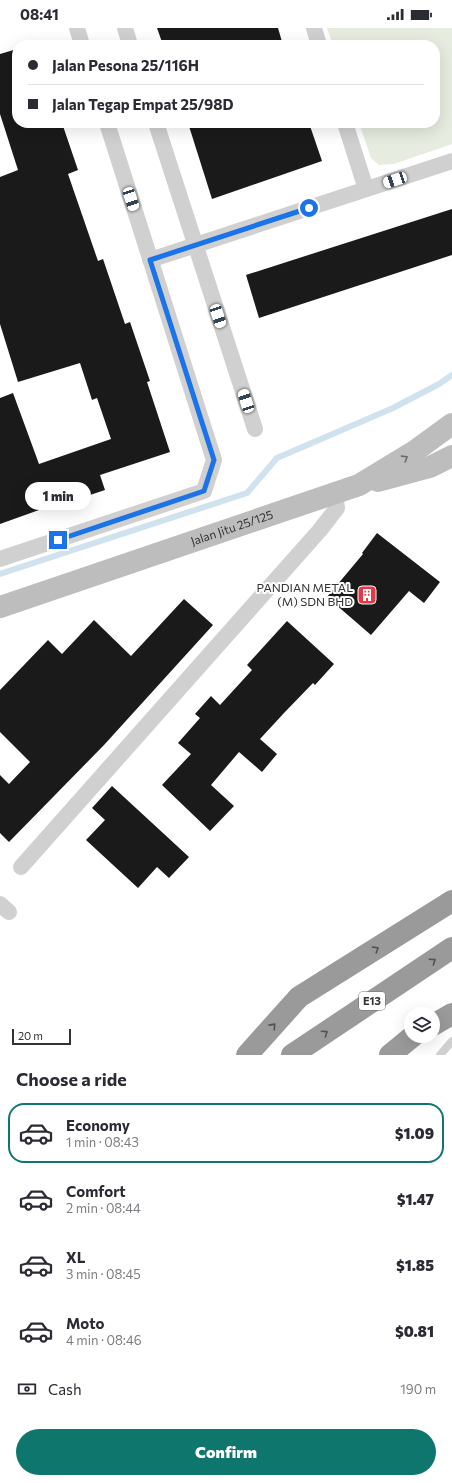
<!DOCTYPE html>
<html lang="en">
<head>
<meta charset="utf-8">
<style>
  :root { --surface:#fff; --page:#f7f7f7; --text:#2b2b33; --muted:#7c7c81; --line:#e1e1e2; --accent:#0f766e }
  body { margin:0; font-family:Commissioner,sans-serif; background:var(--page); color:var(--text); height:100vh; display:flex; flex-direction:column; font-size:15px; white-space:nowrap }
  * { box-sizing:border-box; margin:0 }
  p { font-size:13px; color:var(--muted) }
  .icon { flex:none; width:22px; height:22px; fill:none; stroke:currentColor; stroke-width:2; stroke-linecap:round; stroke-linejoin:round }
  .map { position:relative; height:1027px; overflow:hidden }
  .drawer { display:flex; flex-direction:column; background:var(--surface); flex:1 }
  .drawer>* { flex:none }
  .hud { position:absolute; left:12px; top:12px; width:428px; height:88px; border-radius:16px; box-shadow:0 4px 16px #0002; display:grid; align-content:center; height:88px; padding:0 16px; background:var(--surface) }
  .fabs { position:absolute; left:404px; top:979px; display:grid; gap:8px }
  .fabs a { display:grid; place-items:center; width:36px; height:36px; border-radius:50%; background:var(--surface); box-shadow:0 4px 16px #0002; font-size:20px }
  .scale { position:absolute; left:12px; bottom:10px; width:59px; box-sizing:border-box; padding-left:4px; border:2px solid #333; border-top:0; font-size:11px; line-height:14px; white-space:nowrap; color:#333; -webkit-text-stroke:3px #fff; paint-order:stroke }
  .end { position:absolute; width:18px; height:18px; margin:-9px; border:5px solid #1a73e8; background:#fff; box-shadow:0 0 0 2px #fff }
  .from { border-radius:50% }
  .bubble { position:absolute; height:28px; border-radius:14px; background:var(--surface); box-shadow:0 4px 16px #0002; font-size:13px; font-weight:800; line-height:28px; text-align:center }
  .car { position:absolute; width:12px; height:24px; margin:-12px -6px; border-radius:5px; box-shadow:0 0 3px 1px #0007; background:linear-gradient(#fff 24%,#345 0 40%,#fff 0 76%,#345 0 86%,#fff 0) }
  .hud b { display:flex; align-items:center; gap:14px; height:38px; font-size:15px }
  .hud b+b { border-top:1px solid var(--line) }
  .hud i { width:10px; height:10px; background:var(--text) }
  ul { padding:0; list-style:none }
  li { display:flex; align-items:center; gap:12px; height:60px; margin:0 8px 6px; padding:0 8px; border:2px solid transparent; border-radius:16px }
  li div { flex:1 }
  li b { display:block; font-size:15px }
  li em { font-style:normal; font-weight:800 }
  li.selected { border-color:var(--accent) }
  li>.icon { width:36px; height:36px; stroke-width:1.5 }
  h2 { padding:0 16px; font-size:18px; line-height:48px }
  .pay { display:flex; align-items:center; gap:10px; height:44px; padding:0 16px; font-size:15px }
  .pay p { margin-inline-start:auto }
  .button { display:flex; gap:8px; margin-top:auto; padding:8px 16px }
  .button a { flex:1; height:46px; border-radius:24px; background:var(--accent); color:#fff; font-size:16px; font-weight:800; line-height:46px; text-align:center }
  .status { display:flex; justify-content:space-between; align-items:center; height:28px; padding:0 20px; background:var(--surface); direction:ltr }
  .status svg { height:11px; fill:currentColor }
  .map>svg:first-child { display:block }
  .green { fill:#e6ecdf }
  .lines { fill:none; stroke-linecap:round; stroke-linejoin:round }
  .stream { stroke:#cfe2ee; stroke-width:6 }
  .building { fill:#1a1a1a }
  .lane { stroke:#d0d0d0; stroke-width:8 }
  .street { stroke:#d0d0d0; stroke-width:16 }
  .secondary { stroke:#bdbdbd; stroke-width:22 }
  .highway { stroke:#9a9a9a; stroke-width:22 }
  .oneway { stroke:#6a6a6a }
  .oneway2 { stroke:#525252 }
  .route { stroke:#1a73e8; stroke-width:5 }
  .labels { text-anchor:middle; stroke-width:4; stroke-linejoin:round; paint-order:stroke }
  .shield { fill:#fff; stroke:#707070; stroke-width:1 }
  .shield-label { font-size:11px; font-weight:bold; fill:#333 }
  .street-label { font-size:12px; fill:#333; stroke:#fff }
  .poi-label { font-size:12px; fill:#333; stroke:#fff; text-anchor:end }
</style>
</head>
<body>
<div class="status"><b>08:41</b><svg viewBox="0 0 49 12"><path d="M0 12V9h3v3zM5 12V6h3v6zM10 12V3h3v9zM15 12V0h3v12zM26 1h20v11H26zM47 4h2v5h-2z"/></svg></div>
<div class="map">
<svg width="452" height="1027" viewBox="0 0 452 1027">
  <rect width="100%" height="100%" fill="#fff"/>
  <polygon class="green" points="327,0 452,0 452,116 394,136 379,137 371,130 359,95 435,95 435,17 333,17"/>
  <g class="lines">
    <polyline class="stream" points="0,546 247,465 277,430 393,380 439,356 452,347"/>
  </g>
  <g class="building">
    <polygon points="157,0 278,0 283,17 163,17"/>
    <polygon points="17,21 17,95 62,95 78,142 68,146 98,233 103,231 125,296 130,294 150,353 147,354 170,424 100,447 105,462 54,479 53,477 0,496 0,370 13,365 39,436 111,411 97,370 92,372 80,335 18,354 0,296 0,149 18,142 0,86 0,26"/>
    <polygon points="188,95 309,95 322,133 212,171"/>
    <polygon points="452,181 452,227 259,290 246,247"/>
    <polygon points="377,505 440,554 424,575 409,563 371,607 327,569 363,526 362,525"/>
    <polygon points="184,571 213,597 104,717 9,814 0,805 0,747 9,756 30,734 0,704 0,662 48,612 62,626 94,592 131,628"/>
    <polygon points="287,593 334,636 315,657 313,655 284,685 260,711 277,726 262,744 239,724 211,757 234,778 210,803 162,757 191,726 178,715 200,690 195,686 211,668 220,677 252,642 247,637"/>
    <polygon points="112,758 189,829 169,850 157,839 138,860 86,812 105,792 92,780"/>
  </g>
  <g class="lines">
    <polyline class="lane" points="440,1027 452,1013"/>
    <g class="street">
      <polyline points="77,0 82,17"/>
      <polyline points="125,0 130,17"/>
      <polyline points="314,0 319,17"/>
      <polyline points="156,95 255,401"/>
      <polyline points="345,95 366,161"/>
      <polyline points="150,232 452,133"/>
      <polyline points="0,531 204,463 214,432 107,95"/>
      <polyline points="21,839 320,502 337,480 335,465"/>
      <polyline points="0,876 9,884"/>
    </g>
    <g class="secondary">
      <polyline points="378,453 430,439 452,428"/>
      <path id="s1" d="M0,579L359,457L415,423L452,396"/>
    </g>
    <g class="highway">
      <polyline points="433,997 452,986"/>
      <polyline points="247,1027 299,969 452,873"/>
      <polyline points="292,1027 452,920"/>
      <polyline points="390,1027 413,1008"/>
    </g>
  </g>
  <defs><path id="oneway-chevron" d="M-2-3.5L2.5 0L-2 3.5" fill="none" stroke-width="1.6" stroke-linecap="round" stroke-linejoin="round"/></defs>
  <use class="oneway" href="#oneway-chevron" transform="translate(405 430) rotate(-32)"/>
  <g class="oneway2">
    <use href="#oneway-chevron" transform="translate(376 921) rotate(-32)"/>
    <use href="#oneway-chevron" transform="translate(433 933) rotate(-34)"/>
    <use href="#oneway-chevron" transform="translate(273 998) rotate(-48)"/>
    <use href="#oneway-chevron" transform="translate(325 1005) rotate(-34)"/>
  </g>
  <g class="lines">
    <polyline class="route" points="58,512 204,463 214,432 150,232 309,180"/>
  </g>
  <defs>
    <symbol id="building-square" viewBox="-11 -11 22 22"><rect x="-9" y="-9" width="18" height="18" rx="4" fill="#e63946" stroke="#fff"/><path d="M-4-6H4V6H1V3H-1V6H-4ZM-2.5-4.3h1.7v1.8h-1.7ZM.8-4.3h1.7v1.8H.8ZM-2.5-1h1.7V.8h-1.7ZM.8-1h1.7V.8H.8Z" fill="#fff"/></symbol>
  </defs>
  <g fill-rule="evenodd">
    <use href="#building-square" x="356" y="556" width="22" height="22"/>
  </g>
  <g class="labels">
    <rect class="shield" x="359" y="964" width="26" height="18" rx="3"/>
    <g class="shield-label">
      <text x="372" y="977">E13</text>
    </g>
    <g class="street-label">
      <text dy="4" stroke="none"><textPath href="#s1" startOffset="245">Jalan Jitu 25/125</textPath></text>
    </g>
    <g class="poi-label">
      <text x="353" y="564">PANDIAN METAL<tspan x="353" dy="14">(M) SDN BHD</tspan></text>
    </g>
  </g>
</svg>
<div class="fabs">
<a><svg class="icon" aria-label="layers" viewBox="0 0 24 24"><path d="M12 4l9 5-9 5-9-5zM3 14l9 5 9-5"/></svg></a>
</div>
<div class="scale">20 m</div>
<i class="end from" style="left:309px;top:180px"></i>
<i class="end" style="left:58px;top:512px"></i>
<div class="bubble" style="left:25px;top:454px;width:66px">1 min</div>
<i class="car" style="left:395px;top:152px;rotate:252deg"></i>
<i class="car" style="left:131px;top:171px;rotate:162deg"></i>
<i class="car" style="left:218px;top:288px;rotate:162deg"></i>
<i class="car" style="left:246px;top:373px;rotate:342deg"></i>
<div class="hud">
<b><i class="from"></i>Jalan Pesona 25/116H</b>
<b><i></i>Jalan Tegap Empat 25/98D</b>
</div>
</div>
<section class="drawer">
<h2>Choose a ride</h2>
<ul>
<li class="selected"><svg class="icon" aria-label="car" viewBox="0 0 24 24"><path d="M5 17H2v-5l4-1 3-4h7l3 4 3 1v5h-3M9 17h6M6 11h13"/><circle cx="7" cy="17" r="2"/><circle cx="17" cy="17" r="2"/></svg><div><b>Economy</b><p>1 min · 08:43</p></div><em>$1.09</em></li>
<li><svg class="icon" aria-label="car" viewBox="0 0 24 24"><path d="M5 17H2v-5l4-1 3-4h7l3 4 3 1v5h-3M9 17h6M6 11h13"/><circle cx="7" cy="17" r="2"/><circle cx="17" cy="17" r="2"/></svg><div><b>Comfort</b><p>2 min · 08:44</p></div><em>$1.47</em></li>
<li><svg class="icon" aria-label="car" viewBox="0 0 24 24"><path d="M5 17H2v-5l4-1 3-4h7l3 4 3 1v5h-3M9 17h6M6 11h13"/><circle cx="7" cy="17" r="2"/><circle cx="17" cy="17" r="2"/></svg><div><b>XL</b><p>3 min · 08:45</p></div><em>$1.85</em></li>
<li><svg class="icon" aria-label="car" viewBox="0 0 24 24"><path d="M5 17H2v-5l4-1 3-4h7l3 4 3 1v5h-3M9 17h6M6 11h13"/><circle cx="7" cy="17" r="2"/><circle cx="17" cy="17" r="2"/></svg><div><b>Moto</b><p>4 min · 08:46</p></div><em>$0.81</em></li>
</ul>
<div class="pay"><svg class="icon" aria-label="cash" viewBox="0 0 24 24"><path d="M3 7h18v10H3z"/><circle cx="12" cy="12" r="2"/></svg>Cash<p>190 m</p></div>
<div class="button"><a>Confirm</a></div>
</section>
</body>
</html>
